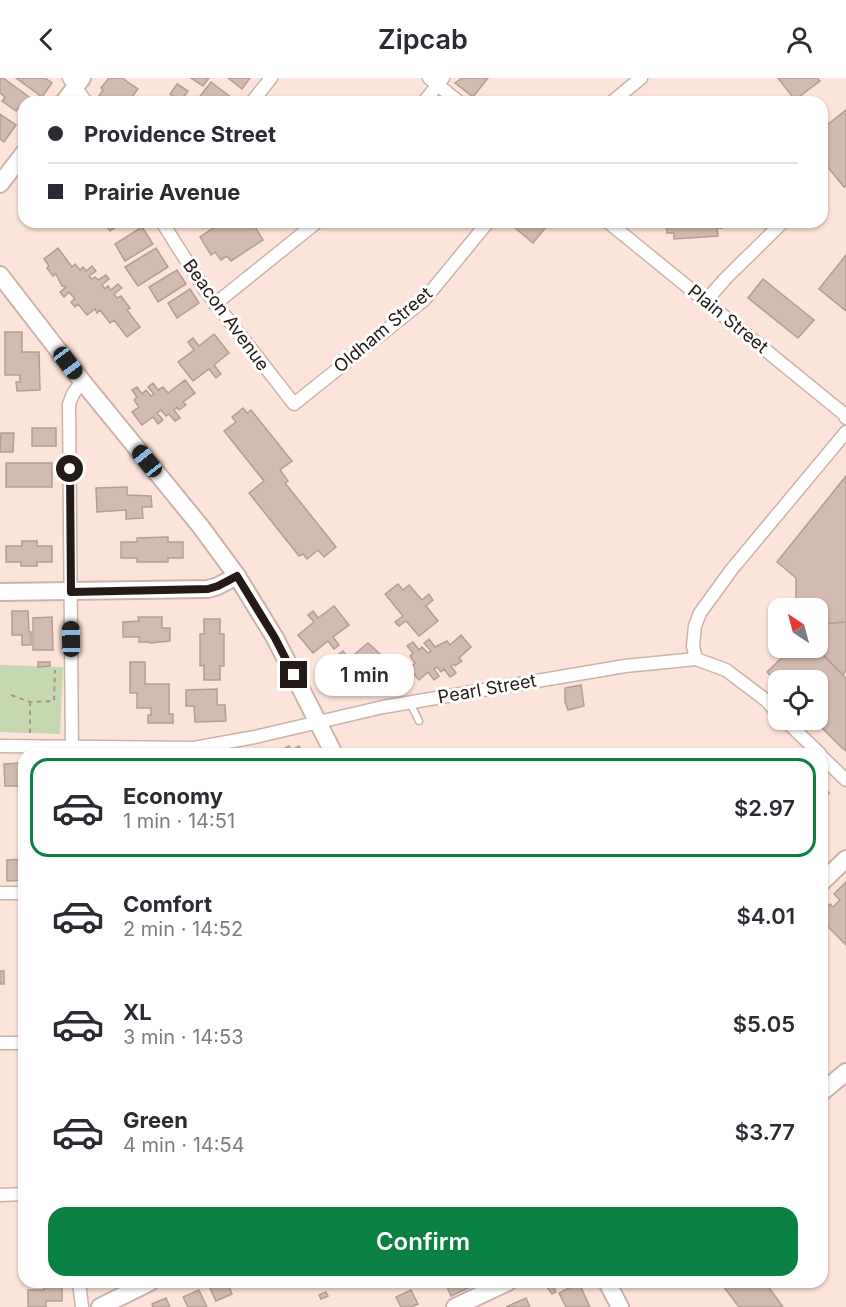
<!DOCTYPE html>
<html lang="en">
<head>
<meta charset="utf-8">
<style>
  :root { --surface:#fff; --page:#f7f7f7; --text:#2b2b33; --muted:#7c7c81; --line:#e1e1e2; --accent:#0b8043 }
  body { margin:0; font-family:Inter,sans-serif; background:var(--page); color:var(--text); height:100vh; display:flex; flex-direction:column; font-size:22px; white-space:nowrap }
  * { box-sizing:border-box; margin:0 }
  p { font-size:20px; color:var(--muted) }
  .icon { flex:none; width:33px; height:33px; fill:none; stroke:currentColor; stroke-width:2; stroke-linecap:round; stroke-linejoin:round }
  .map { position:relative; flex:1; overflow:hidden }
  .sheet { position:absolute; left:18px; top:670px; width:810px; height:540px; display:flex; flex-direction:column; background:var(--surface); border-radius:18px; box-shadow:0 2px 4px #0004 }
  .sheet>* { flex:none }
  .hud { position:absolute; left:18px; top:18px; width:810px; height:132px; border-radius:18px; box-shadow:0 2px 4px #0004; display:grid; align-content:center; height:132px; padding:0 30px; background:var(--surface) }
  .needle { width:39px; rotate:324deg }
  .buttons { position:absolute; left:768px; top:520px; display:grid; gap:12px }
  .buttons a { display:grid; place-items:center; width:60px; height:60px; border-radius:12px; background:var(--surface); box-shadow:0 2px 4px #0004; font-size:30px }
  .end { position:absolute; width:27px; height:27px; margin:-14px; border:8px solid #241b18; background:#fff; box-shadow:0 0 0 3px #fff }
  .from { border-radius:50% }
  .bubble { position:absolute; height:42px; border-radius:18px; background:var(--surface); box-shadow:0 2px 4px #0004; font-size:20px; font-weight:600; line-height:42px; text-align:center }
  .car { position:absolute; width:18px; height:36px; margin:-18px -9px; border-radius:8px; box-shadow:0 0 4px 2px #0007; background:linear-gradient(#222 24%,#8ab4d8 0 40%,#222 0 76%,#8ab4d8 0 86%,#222 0) }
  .hud b { display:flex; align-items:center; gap:21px; height:57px; font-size:22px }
  .hud b+b { border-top:2px solid var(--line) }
  .hud i { width:15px; height:15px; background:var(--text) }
  ul { padding:10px 0 0; list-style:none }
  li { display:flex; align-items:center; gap:18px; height:99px; margin:0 12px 9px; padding:0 18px; border:3px solid transparent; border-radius:18px }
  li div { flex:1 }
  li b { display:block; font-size:22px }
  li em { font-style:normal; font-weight:600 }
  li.active { border-color:var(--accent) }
  li>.icon { width:54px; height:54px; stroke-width:1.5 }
  .action { display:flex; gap:12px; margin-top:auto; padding:12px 30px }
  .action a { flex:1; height:69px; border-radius:18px; background:var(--accent); color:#fff; font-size:24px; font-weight:600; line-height:69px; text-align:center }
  header { display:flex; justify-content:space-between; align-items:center; height:78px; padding:0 30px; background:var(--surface); font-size:27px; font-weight:600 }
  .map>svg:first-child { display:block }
  .green { fill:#c5d8af }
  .building { fill:#d2bab0; stroke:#b59d94; stroke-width:1.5 }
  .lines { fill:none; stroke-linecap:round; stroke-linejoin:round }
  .lane-casing { stroke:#ccb3aa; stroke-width:9 }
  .street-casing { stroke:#ccb3aa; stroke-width:15 }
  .secondary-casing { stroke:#ccb3aa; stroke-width:20 }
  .path { stroke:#a7958d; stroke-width:2; stroke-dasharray:4.5 4.5; stroke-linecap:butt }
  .lane { stroke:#fff; stroke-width:6 }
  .street { stroke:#fff; stroke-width:12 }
  .secondary { stroke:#fff; stroke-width:16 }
  .route { stroke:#241b18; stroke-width:8 }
  .labels { text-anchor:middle; stroke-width:6; stroke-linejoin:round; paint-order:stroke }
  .street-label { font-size:18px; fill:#241b18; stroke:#fff }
</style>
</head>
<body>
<header><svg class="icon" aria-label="back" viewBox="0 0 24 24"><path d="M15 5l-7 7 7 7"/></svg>Zipcab<svg class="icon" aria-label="person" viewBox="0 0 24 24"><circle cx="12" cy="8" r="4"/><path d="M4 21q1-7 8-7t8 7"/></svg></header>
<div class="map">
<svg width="846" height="1229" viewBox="0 0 846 1229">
  <rect width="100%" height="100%" fill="#fde4da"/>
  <polygon class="green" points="0,587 63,589 60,656 0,654"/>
  <g class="building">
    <polygon points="0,0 3,0 36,24 24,24 24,34 18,30 16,33 2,23 5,19 0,15"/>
    <polygon points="16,0 45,0 52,5 42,19"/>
    <polygon points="109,0 122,0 138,11 129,23 125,19 122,24 105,24 98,19 103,12 101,10"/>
    <polygon points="191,0 209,0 203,8"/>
    <polygon points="228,0 250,0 242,11"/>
    <polygon points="462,0 488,0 473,19 455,5"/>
    <polygon points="778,0 817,0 820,3 795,22"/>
    <polygon points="211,4 237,24 200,24 197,22"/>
    <polygon points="177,6 188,13 180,24 170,16"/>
    <polygon points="846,32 846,108 844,109 822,82 822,51"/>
    <polygon points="0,36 16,47 4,64 0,61"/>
    <polygon points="104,144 124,144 110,153"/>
    <polygon points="209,144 252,144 263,162 231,183 227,178 221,182 215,174 211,177 200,159 213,150"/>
    <polygon points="508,144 550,144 533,165"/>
    <polygon points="666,144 722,144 722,150 717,150 718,158 674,161 674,155 667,155"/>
    <polygon points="142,149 153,166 125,183 115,166"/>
    <polygon points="58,170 72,189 75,186 80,192 83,189 86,193 92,188 96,193 89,198 92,201 95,199 98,202 106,197 109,201 102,207 105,211 108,208 111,212 118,206 122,210 114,216 117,220 121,218 130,230 127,232 140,249 127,259 114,242 110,245 100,232 97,235 95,231 87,237 78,226 75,229 71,224 75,221 69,214 64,219 60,214 66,209 62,208 56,196 53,198 47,190 49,188 44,181"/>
    <polygon points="156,170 168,189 138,208 125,189"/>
    <polygon points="846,177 846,233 819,211"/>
    <polygon points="177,192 186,206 158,224 149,209"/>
    <polygon points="763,201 814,242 798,260 748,220"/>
    <polygon points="190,211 199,225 177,240 168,225"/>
    <polygon points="5,254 22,254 22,274 39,274 40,312 17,313 16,304 20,304 20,297 5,297"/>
    <polygon points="214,256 229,275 214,287 221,296 216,300 209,291 193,303 178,284 194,272 188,264 193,260 199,268"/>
    <polygon points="185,302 195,315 183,324 186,327 179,332 177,329 174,332 180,340 175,343 169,336 166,338 161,332 157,335 163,342 158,346 153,339 142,347 132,334 139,329 134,322 137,319 132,312 137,309 142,316 146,312 151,318 154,316 148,309 153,305 158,312 163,309 168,315"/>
    <polygon points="243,330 247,335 251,332 292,383 280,392 288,403 285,405 336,469 324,479 318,472 307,481 303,476 299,478 249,415 264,403 224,353 236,344 232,339"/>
    <rect x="32" y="350" width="24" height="18"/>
    <polygon points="1,355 14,355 13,374 0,374"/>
    <rect x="6" y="385" width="46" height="24"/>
    <polygon points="846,398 846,544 818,547 818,531 796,531 796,500 777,484"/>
    <polygon points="127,409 127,417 151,418 152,429 142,429 143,440 126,441 126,432 97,434 96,410"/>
    <polygon points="168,459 168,464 183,464 183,480 168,480 168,484 137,484 137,480 121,480 121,464 137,464 137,460"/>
    <polygon points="22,463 37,463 37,468 52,468 52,484 37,484 37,488 21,488 21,484 6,484 6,468 22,468"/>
    <polygon points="398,506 403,512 409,507 422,522 429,516 433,522 426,528 438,543 419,558 406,543 399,548 395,544 403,538 385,516"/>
    <polygon points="334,528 349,547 333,559 339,567 334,571 328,563 313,575 298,557 314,544 308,537 313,533 318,540"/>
    <polygon points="12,533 28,533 29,554 31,554 31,567 22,567 22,557 12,557"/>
    <polygon points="52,539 53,572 33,572 33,540"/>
    <polygon points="138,539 162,539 162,550 170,550 170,563 150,565 149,564 139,564 139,559 123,559 123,544 139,543"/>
    <polygon points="204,541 220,541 220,556 224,556 224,588 220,588 220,602 204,602 204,587 200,588 200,556 204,556"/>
    <polygon points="846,544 846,592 843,597 816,570 818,570 818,555 823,546"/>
    <polygon points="461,557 471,569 459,580 462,583 455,588 454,586 451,588 456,595 450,599 444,591 441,594 437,589 434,591 439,598 434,602 428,594 419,602 409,590 415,585 410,578 413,575 407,568 413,564 419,572 422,569 428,575 431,573 424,565 429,561 435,569 447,563 450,567"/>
    <polygon points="368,565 381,577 369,586 373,592 364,599 370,607 364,611 359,603 344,615 334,603 328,609 317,596 330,586 335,592 341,588 344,585 338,577 343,573 349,581"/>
    <polygon points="792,570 816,570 846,600 846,673 842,670 814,642 818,642 818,603 778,603 778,605 767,594"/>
    <polygon points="38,584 50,584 50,588 38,589"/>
    <polygon points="130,584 145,584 145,606 169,606 169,636 173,636 173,645 148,645 148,637 151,637 151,630 137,630 137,615 130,615"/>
    <polygon points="581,607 584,628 568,632 565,624 565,610"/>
    <polygon points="217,611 217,627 225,627 226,643 195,644 194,628 186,628 186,612"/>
    <polygon points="289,668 292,672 299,668 304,676 275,676"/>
    <polygon points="22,685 22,708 5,708 4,686"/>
    <polygon points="822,705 829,715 822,720"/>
    <polygon points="24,781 24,802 7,803 7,782"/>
    <polygon points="846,804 846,867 822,843 822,834 830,826 833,829 840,822 834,816"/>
    <rect x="0" y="893" width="4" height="13"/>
    <polygon points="217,1204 227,1204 232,1216 216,1223 209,1208"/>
    <polygon points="445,1204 468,1204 470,1209 451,1218"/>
    <polygon points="720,1204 765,1204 783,1229 739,1229"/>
    <polygon points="579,1205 590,1229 566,1229 559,1215"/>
    <polygon points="552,1206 556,1214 552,1216 547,1209"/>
    <polygon points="44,1208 62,1208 62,1223 46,1223 46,1229 28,1229 28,1212 44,1212"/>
    <polygon points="199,1212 207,1229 188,1229 183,1219"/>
    <polygon points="411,1212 418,1226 411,1229 401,1229 396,1219"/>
    <polygon points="326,1214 328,1218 321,1221 319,1217"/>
    <polygon points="166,1220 170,1229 153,1229 152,1226"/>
    <polygon points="526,1220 530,1229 506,1229"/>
  </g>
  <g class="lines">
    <defs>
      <polyline id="lane" points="410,625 419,643"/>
      <g id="street">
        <polyline points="69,0 86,24"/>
        <polyline points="429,0 459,24"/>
        <polyline points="252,24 271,0"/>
        <polyline points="424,24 443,0"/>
        <polyline points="612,24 641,0"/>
        <polyline points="162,144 205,212 294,326 424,222 488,144"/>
        <polyline points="608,144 844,336 846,340"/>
        <polyline points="706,223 725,201 783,144"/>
        <polyline points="215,226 317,144"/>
        <polyline points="696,581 693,568 695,548 700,535 732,491 846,354"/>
        <polyline points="785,642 820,676"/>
        <polyline points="0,668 194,670 255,659 383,629 625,588 696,581 726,592 767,623 778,636"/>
        <polyline points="72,676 69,326 73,316 82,303"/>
        <polyline points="822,679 846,702"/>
        <polyline points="0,815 24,815"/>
        <polyline points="0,965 24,965"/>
        <polyline points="0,1117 24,1116"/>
        <polyline points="79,1204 82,1229"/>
      </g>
      <g id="secondary">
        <polyline points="64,24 82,0"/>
        <polyline points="0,106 24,75"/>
        <polyline points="0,197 82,303 201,449 237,498 275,560 334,676"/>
        <polyline points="0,514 208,511 218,508 237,498"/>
        <polyline points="822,804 846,781"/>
        <polyline points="822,1014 846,994"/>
        <polyline points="607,1204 620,1229"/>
        <polyline points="100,1229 150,1204"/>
        <polyline points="455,1229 508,1204"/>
      </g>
    </defs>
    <use href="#lane" class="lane-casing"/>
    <use href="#street" class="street-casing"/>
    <use href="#secondary" class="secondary-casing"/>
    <g class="path">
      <polyline points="11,617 30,624 54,623 55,592"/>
      <polyline points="30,655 30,624"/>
    </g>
    <use href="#lane" class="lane"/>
    <use href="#street" class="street"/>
    <use href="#secondary" class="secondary"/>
  </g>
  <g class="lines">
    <polyline class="route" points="70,391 71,514 208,511 218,508 237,498 275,560 294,597"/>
  </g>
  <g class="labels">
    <g class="street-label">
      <text transform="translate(226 237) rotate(54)" y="6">Beacon Avenue</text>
      <text transform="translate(728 241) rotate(39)" y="6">Plain Street</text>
      <text transform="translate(383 252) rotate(-40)" y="6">Oldham Street</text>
      <text transform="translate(487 611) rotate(-10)" y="6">Pearl Street</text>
    </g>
  </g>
</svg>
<div class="buttons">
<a><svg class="needle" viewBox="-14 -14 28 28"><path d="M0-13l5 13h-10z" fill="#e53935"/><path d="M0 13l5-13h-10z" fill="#7c7c81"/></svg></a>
<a><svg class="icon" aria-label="locate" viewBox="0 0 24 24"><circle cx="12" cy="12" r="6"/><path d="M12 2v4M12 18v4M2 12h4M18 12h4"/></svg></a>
</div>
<i class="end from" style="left:70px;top:391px"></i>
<i class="end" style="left:294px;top:597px"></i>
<div class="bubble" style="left:315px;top:576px;width:99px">1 min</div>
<i class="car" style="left:68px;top:285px;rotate:143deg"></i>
<i class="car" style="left:147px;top:383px;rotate:321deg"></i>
<i class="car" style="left:71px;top:561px;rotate:359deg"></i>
<div class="hud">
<b><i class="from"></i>Providence Street</b>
<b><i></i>Prairie Avenue</b>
</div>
<section class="sheet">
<ul>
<li class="active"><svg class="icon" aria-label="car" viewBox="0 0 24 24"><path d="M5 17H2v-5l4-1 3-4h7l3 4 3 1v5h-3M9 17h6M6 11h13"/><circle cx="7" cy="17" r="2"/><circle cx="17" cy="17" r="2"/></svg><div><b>Economy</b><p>1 min · 14:51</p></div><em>$2.97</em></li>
<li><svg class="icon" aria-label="car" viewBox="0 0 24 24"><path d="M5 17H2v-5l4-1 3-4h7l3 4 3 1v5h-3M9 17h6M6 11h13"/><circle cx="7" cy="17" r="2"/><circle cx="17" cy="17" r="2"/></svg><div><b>Comfort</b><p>2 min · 14:52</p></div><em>$4.01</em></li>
<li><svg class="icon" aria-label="car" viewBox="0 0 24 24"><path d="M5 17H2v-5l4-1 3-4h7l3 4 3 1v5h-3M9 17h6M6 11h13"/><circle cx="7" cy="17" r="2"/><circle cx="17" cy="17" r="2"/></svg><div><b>XL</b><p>3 min · 14:53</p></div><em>$5.05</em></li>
<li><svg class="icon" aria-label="car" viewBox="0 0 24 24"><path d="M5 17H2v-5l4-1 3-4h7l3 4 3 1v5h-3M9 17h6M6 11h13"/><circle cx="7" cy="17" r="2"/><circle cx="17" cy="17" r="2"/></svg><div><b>Green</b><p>4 min · 14:54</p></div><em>$3.77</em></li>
</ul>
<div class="action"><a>Confirm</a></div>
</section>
</div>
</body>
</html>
